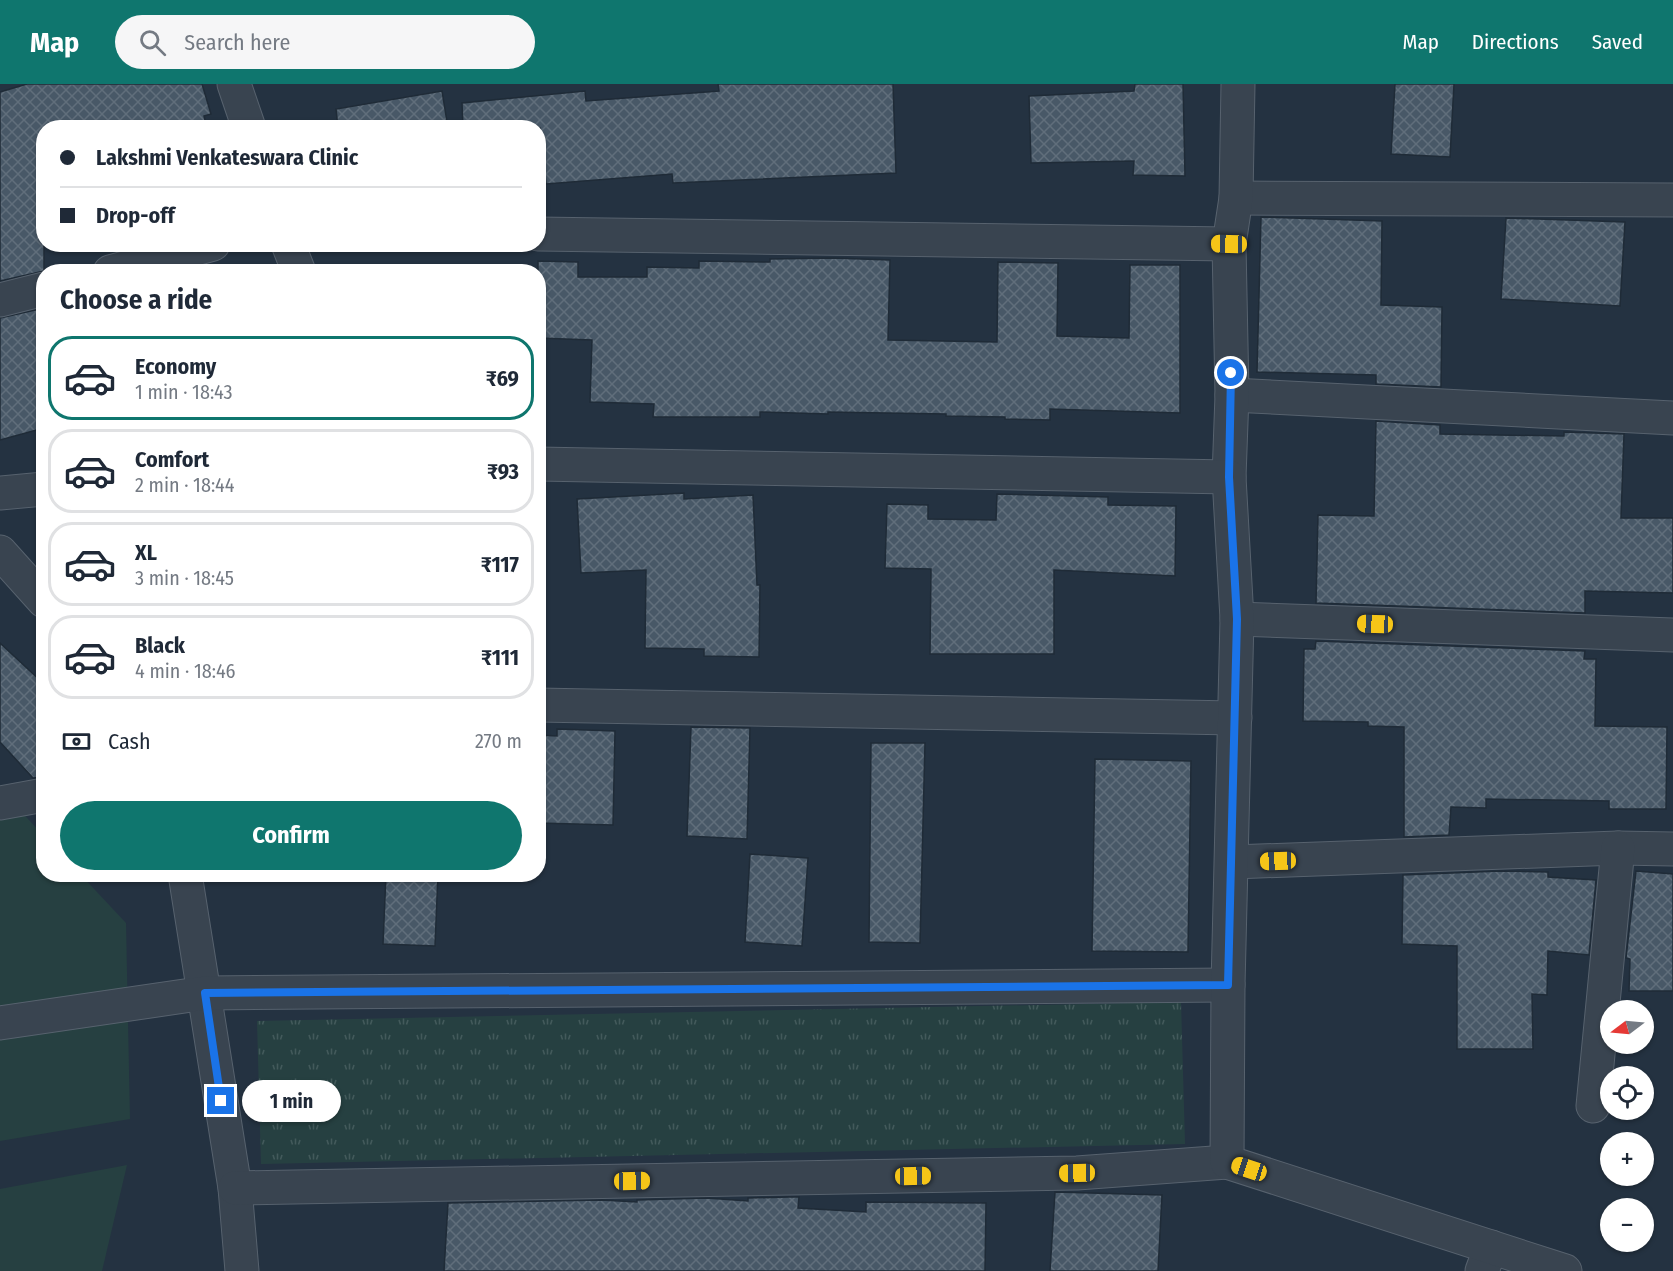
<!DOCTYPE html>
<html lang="en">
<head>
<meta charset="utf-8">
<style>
  :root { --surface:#fff; --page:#f6f6f7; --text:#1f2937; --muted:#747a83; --line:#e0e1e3; --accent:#0f766e }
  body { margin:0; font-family:"Fira Sans Condensed",sans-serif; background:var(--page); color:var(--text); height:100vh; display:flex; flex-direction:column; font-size:22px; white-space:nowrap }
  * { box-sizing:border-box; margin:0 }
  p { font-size:20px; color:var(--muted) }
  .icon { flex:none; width:33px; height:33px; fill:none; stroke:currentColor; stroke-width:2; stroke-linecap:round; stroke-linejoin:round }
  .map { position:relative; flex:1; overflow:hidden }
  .drawer { position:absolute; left:36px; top:180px; width:510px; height:618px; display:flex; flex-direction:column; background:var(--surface); border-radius:24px; box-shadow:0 2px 4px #0004 }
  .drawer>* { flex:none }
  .guide { position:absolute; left:36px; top:36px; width:510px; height:132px; border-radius:24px; box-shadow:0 2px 4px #0004; display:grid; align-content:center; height:132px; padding:0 24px; background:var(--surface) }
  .needle { width:39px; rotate:254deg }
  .tools { position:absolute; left:1600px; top:916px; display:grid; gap:12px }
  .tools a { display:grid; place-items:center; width:54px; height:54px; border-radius:50%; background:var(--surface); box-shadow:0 2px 4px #0004; font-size:30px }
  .end { position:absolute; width:27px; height:27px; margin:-14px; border:8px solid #1a73e8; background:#fff; box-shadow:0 0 0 3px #fff }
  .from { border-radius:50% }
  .bubble { position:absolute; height:42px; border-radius:21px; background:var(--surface); box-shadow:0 2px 4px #0004; font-size:20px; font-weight:700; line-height:42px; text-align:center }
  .car { position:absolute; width:18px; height:36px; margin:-18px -9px; border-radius:8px; box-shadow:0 0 4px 2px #0007; background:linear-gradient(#f5c518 24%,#345 0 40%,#f5c518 0 76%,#345 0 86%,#f5c518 0) }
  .guide b { display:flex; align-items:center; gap:21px; height:57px; font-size:22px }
  .guide b+b { border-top:2px solid var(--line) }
  .guide i { width:15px; height:15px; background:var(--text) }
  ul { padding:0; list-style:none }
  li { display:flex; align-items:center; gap:18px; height:84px; margin:0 12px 9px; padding:0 12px; border:3px solid var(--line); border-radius:24px }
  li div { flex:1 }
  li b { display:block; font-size:22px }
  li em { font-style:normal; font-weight:700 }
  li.selected { border-color:var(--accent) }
  li>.icon { width:54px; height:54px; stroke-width:1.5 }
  h2 { padding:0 24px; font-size:27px; line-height:72px }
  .pay { display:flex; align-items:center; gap:15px; height:66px; padding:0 24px; font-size:22px }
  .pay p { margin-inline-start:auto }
  .primary-button { display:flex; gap:12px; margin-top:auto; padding:12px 24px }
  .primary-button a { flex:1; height:69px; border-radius:36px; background:var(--accent); color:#fff; font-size:24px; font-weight:700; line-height:69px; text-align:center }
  header { display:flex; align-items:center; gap:36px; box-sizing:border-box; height:84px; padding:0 30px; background:var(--accent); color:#fff }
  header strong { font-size:28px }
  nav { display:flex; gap:33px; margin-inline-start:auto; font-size:21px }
  .search { width:420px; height:54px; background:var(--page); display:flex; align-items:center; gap:15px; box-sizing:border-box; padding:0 21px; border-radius:33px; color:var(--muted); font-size:22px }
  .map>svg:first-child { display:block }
  .grass { fill:#264041 }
  .park { fill:url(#park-tufts) }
  .building { fill:url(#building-cross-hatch); stroke:#1f2b37; stroke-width:1.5 }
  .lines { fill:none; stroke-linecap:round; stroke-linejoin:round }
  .minor-casing { stroke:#57626e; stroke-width:35 }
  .tertiary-casing { stroke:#57626e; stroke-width:35 }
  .minor { stroke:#394450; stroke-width:33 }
  .tertiary { stroke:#394450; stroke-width:33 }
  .route { stroke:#1a73e8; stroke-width:8 }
</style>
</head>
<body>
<header>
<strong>Map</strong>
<div class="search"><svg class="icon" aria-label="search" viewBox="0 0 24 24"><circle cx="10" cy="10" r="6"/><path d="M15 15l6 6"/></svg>Search here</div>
<nav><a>Map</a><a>Directions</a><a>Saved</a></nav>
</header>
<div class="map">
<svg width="1673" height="1187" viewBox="0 0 1673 1187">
  <defs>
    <pattern id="park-tufts" width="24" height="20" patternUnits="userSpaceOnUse" patternTransform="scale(1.5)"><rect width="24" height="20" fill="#264041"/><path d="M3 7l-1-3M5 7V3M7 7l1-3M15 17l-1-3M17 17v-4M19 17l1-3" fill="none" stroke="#435a5b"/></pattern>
    <pattern id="building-cross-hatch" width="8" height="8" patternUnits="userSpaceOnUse" patternTransform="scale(1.5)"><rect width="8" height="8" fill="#485867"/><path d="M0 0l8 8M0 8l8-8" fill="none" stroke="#606e7b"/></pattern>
  </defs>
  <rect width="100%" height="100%" fill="#243241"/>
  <g class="grass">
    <polygon points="0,705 43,751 44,790 81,791 126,839 130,1035 0,1057"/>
    <polygon points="127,1081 102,1187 0,1187 0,1105"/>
  </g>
  <polygon class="park" points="1181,918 1185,1060 261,1080 257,937"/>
  <g class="building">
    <polygon points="27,0 202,0 211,30 204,32 207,44 44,44 44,187 0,197 0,8"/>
    <polygon points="718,0 893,0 896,89 673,99 672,90 546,100 540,44 463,44 462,19 585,7 586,17 719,7"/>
    <polygon points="1135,0 1183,0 1185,92 1133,91 1134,77 1031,79 1029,12 1134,7"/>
    <polygon points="1395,0 1454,0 1450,73 1391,70"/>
    <polygon points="442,7 448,44 338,44 336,25"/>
    <polygon points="1261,133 1382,137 1381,221 1442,223 1441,303 1376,300 1376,291 1257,288"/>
    <polygon points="1506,134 1625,138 1620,222 1501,215"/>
    <polygon points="833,174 890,176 888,256 997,258 998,178 1058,179 1057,252 1129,254 1130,181 1180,181 1180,329 1050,325 1050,336 1005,335 1005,333 946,332 946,330 828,328 828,330 760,328 760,333 653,333 654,320 590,318 592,256 538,254 538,177 578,178 578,193 647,193 647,183 699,184 699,177 770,178 770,175"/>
    <polygon points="44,224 44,344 0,356 0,234"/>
    <polygon points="1376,337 1440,341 1440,350 1564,352 1564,348 1624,350 1621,434 1673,434 1673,509 1585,507 1585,529 1316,519 1318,431 1374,432"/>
    <polygon points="684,409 684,415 753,411 757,501 760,501 759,573 704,572 704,565 645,564 646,486 581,489 577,415"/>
    <polygon points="997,410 1108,413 1108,421 1176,422 1175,492 1054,486 1054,570 930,570 931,485 885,484 887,420 928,421 928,435 996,436"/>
    <polygon points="1316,557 1585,567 1584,575 1596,575 1595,642 1667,643 1666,725 1609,725 1609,717 1486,715 1486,724 1451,723 1449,751 1404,753 1404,643 1368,642 1368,638 1303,637 1304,565 1315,565"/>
    <polygon points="0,559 44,600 44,693 33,694 0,658"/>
    <polygon points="691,643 750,644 747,755 687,752"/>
    <polygon points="557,645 615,647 613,741 538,739 538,651 557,652"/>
    <polygon points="871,659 925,659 920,859 869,858"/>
    <polygon points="1095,675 1191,677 1188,868 1092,867"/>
    <polygon points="750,770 808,774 802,862 745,858"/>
    <polygon points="1500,787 1548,788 1548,793 1596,796 1589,871 1548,867 1547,911 1532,910 1533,965 1457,965 1457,862 1402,860 1403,791"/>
    <polygon points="1636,787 1673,790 1673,907 1629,907 1630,875 1626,874"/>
    <polygon points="386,790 438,790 435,862 383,860"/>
    <polygon points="1055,1108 1162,1111 1158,1187 1050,1187"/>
    <polygon points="789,1113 799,1113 798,1124 866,1128 866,1118 986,1119 985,1187 444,1187 448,1119 601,1116 637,1118 637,1116 706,1114 748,1117 748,1114"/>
  </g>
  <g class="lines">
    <defs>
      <g id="minor">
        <polyline points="1236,114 1673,116"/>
        <polyline points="538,150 1229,160"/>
        <polyline points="110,188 213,160"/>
        <polyline points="0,216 44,205"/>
        <polyline points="1232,311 1673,334"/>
        <polyline points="1229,393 1232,311 1229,160 1236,114 1238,0"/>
        <polyline points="0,409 44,405"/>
        <polyline points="0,468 44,517"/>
        <polyline points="1237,535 1673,551"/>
        <polyline points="538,621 1235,634"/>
        <polyline points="0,719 44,711"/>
        <polyline points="1233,778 1618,764 1673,765"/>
        <polyline points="185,790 235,1104 242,1187"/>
        <polyline points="0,939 205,909 1228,901"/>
        <polyline points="1593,1022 1618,764"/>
        <polyline points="235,1104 1077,1089 1227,1078"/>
        <polyline points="1482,1187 1491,1163"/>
      </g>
      <g id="tertiary">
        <polyline points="234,0 249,44"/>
        <polyline points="288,160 299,188"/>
        <polyline points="538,380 1229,393 1237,535 1228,901 1227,1078 1565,1187"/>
      </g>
    </defs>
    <use href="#minor" class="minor-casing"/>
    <use href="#tertiary" class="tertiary-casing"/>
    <use href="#minor" class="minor"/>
    <use href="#tertiary" class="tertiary"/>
  </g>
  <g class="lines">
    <polyline class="route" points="221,1017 205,909 1228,901 1237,535 1229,393 1231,289"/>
  </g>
</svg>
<div class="tools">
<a><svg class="needle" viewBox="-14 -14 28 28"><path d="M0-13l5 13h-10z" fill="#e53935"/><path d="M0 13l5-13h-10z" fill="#747a83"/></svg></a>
<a><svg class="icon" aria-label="locate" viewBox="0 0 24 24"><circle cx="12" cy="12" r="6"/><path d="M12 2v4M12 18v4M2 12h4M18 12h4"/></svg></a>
<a>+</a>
<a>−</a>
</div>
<i class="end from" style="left:1231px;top:289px"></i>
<i class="end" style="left:221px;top:1017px"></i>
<div class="bubble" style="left:242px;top:996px;width:99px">1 min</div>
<i class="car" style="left:1229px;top:160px;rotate:271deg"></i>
<i class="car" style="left:1375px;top:540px;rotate:272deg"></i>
<i class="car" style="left:1278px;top:777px;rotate:268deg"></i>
<i class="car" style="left:1249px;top:1085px;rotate:288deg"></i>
<i class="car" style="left:1077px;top:1089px;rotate:269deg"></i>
<i class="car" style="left:913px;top:1092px;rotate:89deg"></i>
<i class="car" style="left:632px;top:1097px;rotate:89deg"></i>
<div class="guide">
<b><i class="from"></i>Lakshmi Venkateswara Clinic</b>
<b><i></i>Drop-off</b>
</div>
<section class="drawer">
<h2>Choose a ride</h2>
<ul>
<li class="selected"><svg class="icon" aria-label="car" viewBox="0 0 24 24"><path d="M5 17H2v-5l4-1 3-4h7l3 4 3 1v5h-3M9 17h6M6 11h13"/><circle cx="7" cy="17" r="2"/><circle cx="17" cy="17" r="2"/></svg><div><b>Economy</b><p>1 min · 18:43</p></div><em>₹69</em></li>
<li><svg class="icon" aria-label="car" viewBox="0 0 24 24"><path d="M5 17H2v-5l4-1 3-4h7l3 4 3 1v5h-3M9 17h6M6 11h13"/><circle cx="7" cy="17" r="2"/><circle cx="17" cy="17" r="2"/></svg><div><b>Comfort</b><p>2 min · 18:44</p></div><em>₹93</em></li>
<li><svg class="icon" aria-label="car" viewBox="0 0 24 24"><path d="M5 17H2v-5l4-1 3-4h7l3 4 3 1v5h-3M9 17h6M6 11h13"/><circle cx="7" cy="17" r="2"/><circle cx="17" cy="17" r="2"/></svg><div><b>XL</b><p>3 min · 18:45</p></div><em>₹117</em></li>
<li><svg class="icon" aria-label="car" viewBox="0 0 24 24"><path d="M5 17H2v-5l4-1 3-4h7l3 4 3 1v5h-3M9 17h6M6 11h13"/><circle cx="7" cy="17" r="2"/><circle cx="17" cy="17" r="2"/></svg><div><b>Black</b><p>4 min · 18:46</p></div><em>₹111</em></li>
</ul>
<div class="pay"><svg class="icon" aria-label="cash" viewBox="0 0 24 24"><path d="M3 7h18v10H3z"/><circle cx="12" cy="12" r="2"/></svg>Cash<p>270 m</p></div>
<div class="primary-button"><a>Confirm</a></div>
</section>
</div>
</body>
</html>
